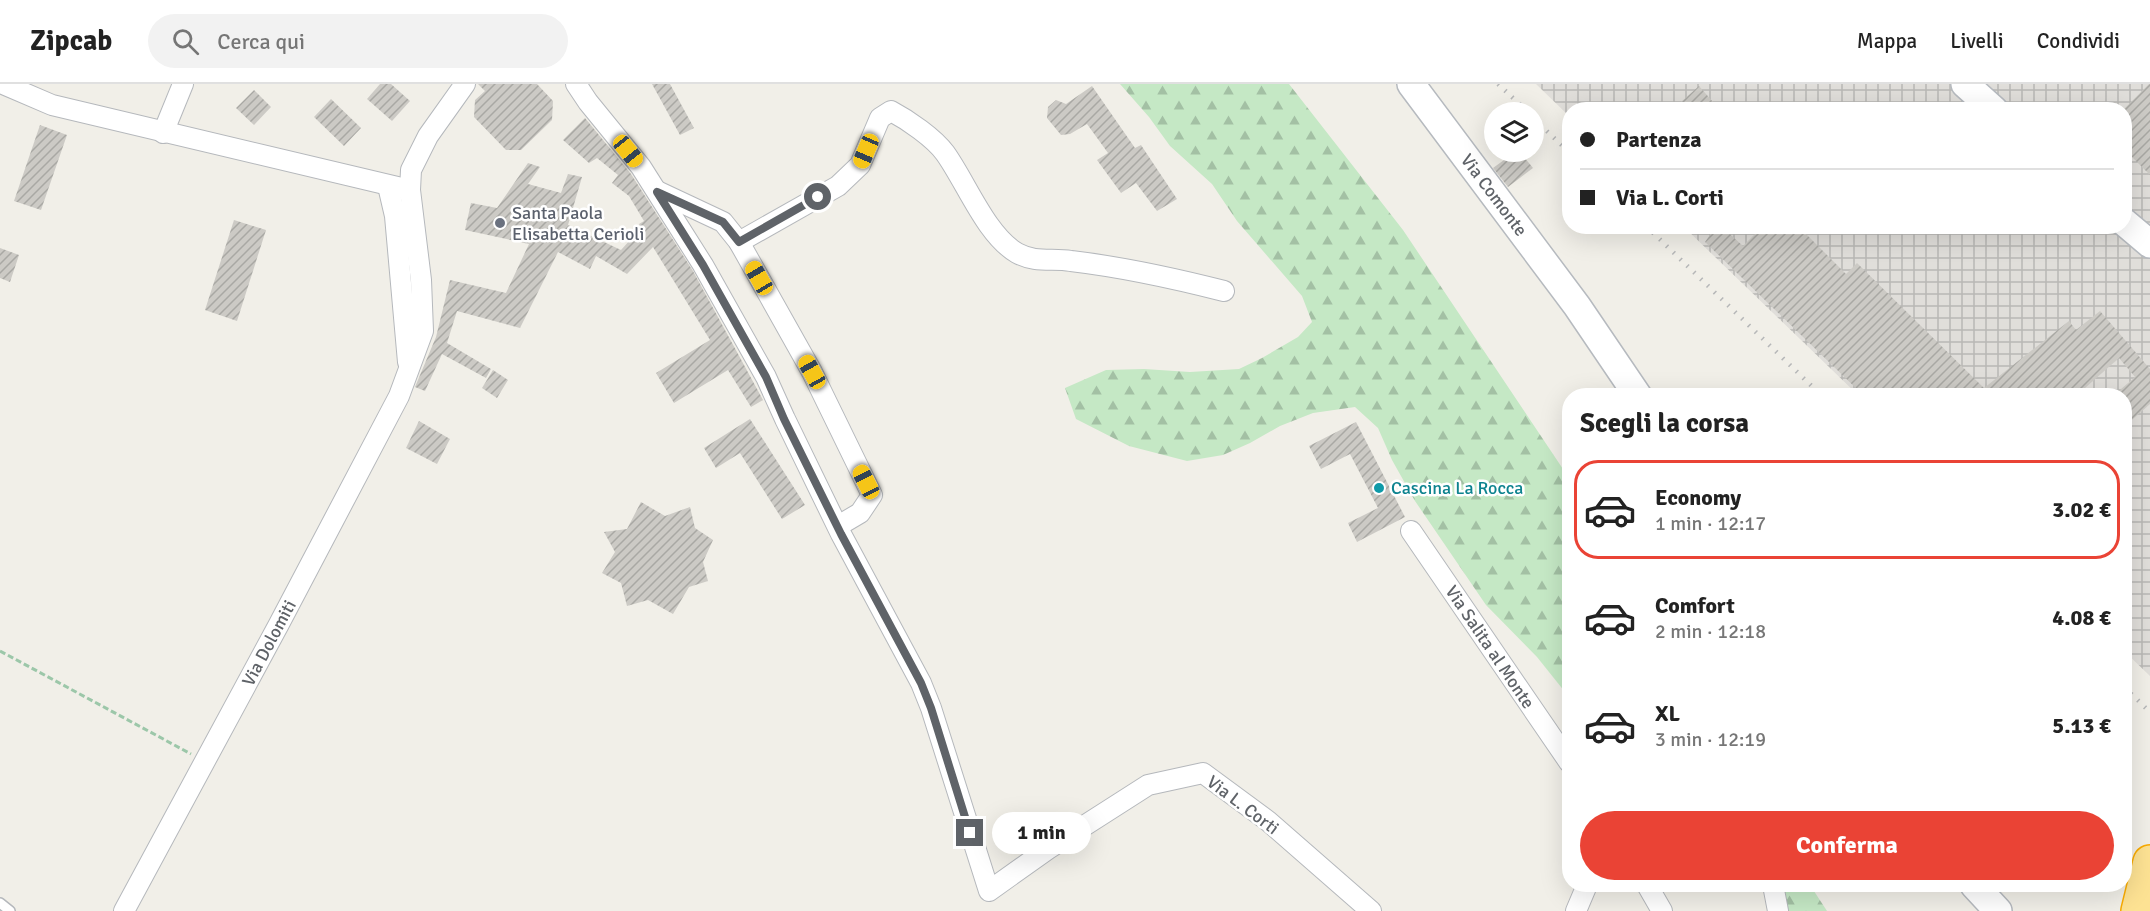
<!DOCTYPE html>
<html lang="it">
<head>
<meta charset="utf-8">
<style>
  :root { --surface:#fff; --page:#f2f2f2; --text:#222; --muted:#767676; --line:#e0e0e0; --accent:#ea4335 }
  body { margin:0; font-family:Signika,sans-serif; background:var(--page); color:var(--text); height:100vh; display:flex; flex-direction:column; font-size:22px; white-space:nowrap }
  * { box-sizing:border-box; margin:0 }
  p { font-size:20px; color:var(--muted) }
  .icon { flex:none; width:33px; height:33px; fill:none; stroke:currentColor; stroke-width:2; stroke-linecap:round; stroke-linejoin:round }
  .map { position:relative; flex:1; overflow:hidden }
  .drawer { position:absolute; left:1562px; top:304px; width:570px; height:504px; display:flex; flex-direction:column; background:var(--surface); border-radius:24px; box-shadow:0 6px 24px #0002 }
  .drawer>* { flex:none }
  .guide { position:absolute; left:1562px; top:18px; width:570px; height:132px; border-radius:24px; box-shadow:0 6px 24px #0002; display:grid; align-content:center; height:132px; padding:0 18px; background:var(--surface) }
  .controls { position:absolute; left:1484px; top:18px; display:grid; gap:12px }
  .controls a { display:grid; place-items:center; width:60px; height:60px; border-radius:50%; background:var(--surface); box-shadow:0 6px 24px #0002; font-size:30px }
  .end { position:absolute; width:27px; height:27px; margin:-14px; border:8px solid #5f6368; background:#fff; box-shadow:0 0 0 3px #fff }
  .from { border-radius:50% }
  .bubble { position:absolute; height:42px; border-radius:21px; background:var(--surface); box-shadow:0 6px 24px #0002; font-size:20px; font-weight:800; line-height:42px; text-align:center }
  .car { position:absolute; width:18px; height:36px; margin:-18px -9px; border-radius:8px; box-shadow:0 0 4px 2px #0007; background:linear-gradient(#f5c518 24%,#345 0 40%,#f5c518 0 76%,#345 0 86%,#f5c518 0) }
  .guide b { display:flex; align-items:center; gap:21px; height:57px; font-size:22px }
  .guide b+b { border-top:2px solid var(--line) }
  .guide i { width:15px; height:15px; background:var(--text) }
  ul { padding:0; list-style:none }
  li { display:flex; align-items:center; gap:18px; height:99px; margin:0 12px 9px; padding:0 6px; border:3px solid transparent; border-radius:24px }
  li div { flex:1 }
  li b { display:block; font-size:22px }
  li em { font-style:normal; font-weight:800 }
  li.active { border-color:var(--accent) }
  li>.icon { width:54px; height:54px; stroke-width:1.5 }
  h2 { padding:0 18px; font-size:27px; line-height:72px }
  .cta { display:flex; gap:12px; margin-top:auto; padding:12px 18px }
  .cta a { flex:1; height:69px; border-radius:36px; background:var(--accent); color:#fff; font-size:24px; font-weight:800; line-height:69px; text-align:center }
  header { display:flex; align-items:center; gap:36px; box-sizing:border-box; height:84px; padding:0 30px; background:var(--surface); border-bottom:2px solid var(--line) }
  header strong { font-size:28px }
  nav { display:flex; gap:33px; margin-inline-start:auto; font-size:21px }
  .search { width:420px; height:54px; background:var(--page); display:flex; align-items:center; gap:15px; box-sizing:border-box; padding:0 21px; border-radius:33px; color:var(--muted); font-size:22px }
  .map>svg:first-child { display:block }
  .industrial { fill:url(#industrial-grid) }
  .forest { fill:url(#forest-firs) }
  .building { fill:url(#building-hatch) }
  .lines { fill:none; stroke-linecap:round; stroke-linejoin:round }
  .lane-casing { stroke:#b5b8bc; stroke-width:12 }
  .street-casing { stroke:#b5b8bc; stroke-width:22 }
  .secondary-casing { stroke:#b6babf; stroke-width:30 }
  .highway-casing { stroke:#f9ab00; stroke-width:36 }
  .path { stroke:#9cc7a9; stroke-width:3; stroke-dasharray:6 3; stroke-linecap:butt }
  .lane { stroke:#fff; stroke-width:9 }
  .street { stroke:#fff; stroke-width:20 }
  .secondary { stroke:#fff; stroke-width:27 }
  .highway { stroke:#fde293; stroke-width:33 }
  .rail { stroke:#b6b7b8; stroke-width:4.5; stroke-dasharray:1.5 8; stroke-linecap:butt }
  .route { stroke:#5f6368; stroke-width:8 }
  .worship-dot { fill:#6b7280; stroke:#fff; stroke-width:2 }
  .culture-dot { fill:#0f9aa8; stroke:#fff; stroke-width:2 }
  .labels { text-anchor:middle; stroke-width:5; stroke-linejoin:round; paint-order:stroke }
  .street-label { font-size:18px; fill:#5f6368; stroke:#fff }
  .worship-label { font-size:18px; fill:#5b616d; stroke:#fff; text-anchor:start }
  .culture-label { font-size:18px; fill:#0d838f; stroke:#fff; text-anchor:start }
</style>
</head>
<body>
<header>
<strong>Zipcab</strong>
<div class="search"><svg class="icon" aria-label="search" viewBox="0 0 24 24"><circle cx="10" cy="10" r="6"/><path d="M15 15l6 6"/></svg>Cerca qui</div>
<nav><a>Mappa</a><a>Livelli</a><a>Condividi</a></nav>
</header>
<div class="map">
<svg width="2150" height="827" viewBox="0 0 2150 827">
  <defs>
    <pattern id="industrial-grid" width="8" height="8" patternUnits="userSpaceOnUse" patternTransform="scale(1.5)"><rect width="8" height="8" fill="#e0deda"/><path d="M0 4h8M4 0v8" fill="none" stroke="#b9b8b5"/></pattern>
    <pattern id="forest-firs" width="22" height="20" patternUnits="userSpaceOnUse" patternTransform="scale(1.5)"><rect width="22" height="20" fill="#c5e8c5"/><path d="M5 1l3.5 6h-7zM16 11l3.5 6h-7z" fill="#a3c0a4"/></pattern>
    <pattern id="building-hatch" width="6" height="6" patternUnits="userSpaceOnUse" patternTransform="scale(1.5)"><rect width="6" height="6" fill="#cccac5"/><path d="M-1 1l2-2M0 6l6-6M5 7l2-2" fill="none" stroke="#a9a8a4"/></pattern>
  </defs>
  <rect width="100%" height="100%" fill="#f1efe8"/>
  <polygon class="industrial" points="1536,0 2150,0 2150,592 2124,567 2124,312 1859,312 1684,143 2124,142 2124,26 1569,26 1569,32"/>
  <g class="forest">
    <polygon points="1120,0 1289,0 1403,146 1569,394 1569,613 1537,573 1486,521 1415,417 1392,376 1378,344 1355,323 1313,329 1280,342 1250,359 1223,371 1187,377 1129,362 1076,335 1065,304 1106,286 1144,285 1190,288 1239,285 1262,274 1298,253 1312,238 1302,212 1237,137 1212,100 1170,62 1149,33"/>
    <polygon points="1762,801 1810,801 1827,827 1779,827"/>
  </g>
  <g class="building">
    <polygon points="380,0 391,0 410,17 392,37 367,15"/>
    <polygon points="478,0 537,0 553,17 552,36 521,66 506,66 474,33 475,16 485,7"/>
    <polygon points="652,0 670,0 694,44 680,51"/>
    <polygon points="2149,0 2150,0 2150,91 2124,65 2124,25"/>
    <polygon points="1092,2 1135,64 1141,61 1177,115 1157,127 1136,99 1121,109 1097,76 1108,69 1087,40 1070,50 1061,51 1047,34 1048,23 1056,16 1066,20"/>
    <polygon points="1699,2 1720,26 1672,26"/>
    <polygon points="254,6 271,23 254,41 236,24"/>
    <polygon points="331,15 361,44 344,62 314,33"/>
    <polygon points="585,34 631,90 693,187 763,316 751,323 728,286 674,319 656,289 710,256 653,163 627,190 596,172 590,185 558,168 520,244 457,227 447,259 491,285 486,294 442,270 425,307 415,303 436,253 450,196 506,209 529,160 465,146 471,119 497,124 528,79 540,83 528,100 561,109 568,90 582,93 568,141 621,166 641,144 639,140 644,137 629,112 612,99 618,91 597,74 589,79 563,56"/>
    <polygon points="40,41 67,51 41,126 14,117"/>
    <polygon points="1515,68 1520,68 1533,84 1508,103 1493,84"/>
    <polygon points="234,136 266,146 237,237 205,226"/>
    <polygon points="1716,142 1721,142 1743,162 1763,142 1798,142 1846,190 1857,179 1984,304 2069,237 2076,246 2100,227 2150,285 2150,320 2124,343 2124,312 2113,312 2135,293 2119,274 2076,312 1864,312 1705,158"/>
    <polygon points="0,164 19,171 10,198 0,194"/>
    <polygon points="493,286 508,296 497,314 482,304"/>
    <polygon points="750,335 805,421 782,435 740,369 716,384 704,364"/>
    <polygon points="419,337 450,355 437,380 406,364"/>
    <polygon points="1356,338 1405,433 1357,458 1348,439 1378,424 1350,370 1321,385 1309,362"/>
    <polygon points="641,418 665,432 690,423 695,444 713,456 703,478 708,497 689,503 673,530 648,516 627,522 621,499 602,489 615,468 604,448 627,445"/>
  </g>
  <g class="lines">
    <defs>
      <polyline id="lane" points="0,819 10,827"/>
      <g id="street">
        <polyline points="3,0 52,21 410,106"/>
        <polyline points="576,0 588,18 641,83 703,181 766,293 785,335 841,450 921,599 931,624 989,807 1048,765 1148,701 1203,689 1268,737 1371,827"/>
        <polyline points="163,49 183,0"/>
        <polyline points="388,102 395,132 408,278"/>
        <polyline points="657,107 723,138 739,158 812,288 872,411 860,429 838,442"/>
        <path d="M739,158L838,102L860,81L880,34L891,27C908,36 934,54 945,69C966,98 986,151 1017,169C1035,179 1052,174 1071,177C1122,183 1173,194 1224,207"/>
        <polyline points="1411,447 1569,678"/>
        <polyline points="1647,801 1662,827"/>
        <polyline points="1773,801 1778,827"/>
        <polyline points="124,827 279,540 399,312 423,247 421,196 410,106 411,86 428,52 465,0"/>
        <polyline points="1576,827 1587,801"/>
      </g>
      <g id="secondary">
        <polyline points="1411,0 1577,222 1638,312"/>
        <polyline points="1965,0 1994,26"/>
        <polyline points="2124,138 2150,160"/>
        <polyline points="1974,801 1998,827"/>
      </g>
      <polyline id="highway" points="2138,827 2150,778"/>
    </defs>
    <use href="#lane" class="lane-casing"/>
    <use href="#street" class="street-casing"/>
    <use href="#secondary" class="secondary-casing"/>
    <use href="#highway" class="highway-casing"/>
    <polyline class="path" points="0,567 191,670"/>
    <use href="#lane" class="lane"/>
    <use href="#street" class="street"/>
    <use href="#secondary" class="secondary"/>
    <use href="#highway" class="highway"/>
    <g class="rail">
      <polyline points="1498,0 1528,28"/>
      <polyline points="1533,34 1569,68"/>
      <polyline points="1646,142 1822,312"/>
      <polyline points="2124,603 2150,628"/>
    </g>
  </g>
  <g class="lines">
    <polyline class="route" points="818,113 739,158 723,138 657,108 703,181 766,293 784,335 841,450 921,599 931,624 970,749"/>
  </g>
  <circle class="worship-dot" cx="500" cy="139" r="6"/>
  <circle class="culture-dot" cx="1379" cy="404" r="6"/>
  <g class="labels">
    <g class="street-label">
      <text transform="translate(1494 111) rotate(53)" y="6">Via Comonte</text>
      <text transform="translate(269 559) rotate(-62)" y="6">Via Dolomiti</text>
      <text transform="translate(1490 563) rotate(56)" y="6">Via Salita al Monte</text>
      <text transform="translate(1243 721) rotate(37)" y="6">Via L. Corti</text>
    </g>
    <g class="worship-label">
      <text x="512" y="135">Santa Paola<tspan x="512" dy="21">Elisabetta Cerioli</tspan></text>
    </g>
    <g class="culture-label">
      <text x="1391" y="410">Cascina La Rocca</text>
    </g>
  </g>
</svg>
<div class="controls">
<a><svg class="icon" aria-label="layers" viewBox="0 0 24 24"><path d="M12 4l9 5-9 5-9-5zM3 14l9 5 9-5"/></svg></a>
</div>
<i class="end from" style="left:818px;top:113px"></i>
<i class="end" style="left:970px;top:749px"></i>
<div class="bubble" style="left:992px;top:728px;width:99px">1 min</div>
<i class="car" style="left:628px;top:67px;rotate:141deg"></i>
<i class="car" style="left:866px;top:67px;rotate:203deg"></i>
<i class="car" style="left:759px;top:194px;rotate:330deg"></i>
<i class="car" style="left:812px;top:288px;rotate:331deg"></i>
<i class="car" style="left:866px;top:398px;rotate:333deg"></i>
<div class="guide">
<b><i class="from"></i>Partenza</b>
<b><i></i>Via L. Corti</b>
</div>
<section class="drawer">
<h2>Scegli la corsa</h2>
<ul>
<li class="active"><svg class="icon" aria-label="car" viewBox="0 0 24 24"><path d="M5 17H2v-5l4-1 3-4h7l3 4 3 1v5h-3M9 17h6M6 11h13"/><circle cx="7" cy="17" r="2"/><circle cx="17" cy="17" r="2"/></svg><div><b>Economy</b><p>1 min · 12:17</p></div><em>3.02 €</em></li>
<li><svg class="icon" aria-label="car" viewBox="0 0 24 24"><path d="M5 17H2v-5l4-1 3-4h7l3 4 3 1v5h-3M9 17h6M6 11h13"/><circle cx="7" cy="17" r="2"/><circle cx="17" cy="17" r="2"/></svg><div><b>Comfort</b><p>2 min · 12:18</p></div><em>4.08 €</em></li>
<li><svg class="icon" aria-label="car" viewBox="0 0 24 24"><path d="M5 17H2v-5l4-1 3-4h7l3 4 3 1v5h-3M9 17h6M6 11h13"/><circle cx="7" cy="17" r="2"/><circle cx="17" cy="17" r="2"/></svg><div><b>XL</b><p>3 min · 12:19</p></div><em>5.13 €</em></li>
</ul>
<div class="cta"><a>Conferma</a></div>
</section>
</div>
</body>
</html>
